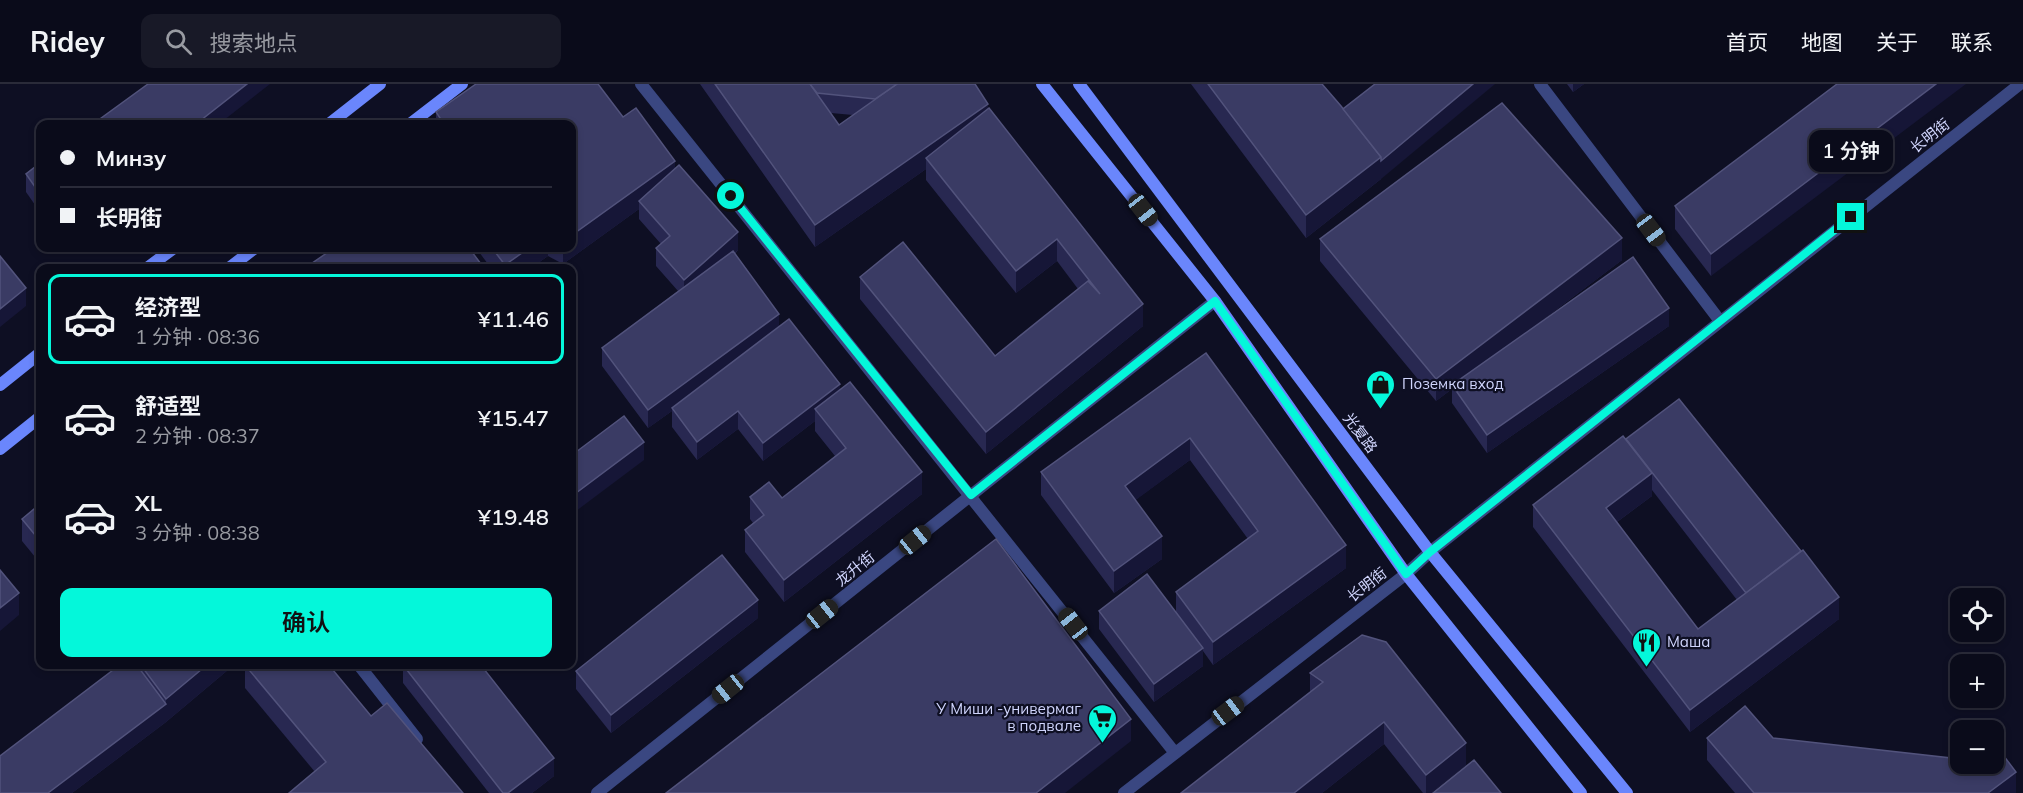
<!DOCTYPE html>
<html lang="zh">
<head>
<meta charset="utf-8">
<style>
  :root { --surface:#0a0b1a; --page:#181927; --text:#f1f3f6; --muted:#999ba2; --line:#2a2b39; --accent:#04f7da }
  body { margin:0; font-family:Mulish,"Noto Sans SC",sans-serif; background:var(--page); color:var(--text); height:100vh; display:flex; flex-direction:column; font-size:22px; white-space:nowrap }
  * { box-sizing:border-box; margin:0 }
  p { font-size:20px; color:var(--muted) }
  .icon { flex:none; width:33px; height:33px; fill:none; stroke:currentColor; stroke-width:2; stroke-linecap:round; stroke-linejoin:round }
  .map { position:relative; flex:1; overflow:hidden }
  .drawer { position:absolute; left:36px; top:180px; width:540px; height:405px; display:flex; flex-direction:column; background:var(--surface); border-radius:12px; box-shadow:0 3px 9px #0003,0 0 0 2px var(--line) }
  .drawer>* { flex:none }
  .top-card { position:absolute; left:36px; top:36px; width:540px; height:132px; border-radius:12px; box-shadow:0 3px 9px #0003,0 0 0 2px var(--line); display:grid; align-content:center; height:132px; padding:0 24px; background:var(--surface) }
  .controls { position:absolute; left:1950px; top:504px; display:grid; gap:12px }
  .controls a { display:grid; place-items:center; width:54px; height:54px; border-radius:12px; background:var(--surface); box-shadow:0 3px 9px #0003,0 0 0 2px var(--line); font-size:30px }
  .end { position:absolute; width:27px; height:27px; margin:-14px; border:8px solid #04f7da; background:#111; box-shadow:0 0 0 3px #111 }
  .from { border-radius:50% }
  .bubble { position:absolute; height:42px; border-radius:12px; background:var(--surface); box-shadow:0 3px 9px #0003,0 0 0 2px var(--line); font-size:20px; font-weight:600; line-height:42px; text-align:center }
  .car { position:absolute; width:18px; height:36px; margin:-18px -9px; border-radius:8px; box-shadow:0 0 4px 2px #0007; background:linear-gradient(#222 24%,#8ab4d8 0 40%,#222 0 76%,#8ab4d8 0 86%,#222 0) }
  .top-card b { display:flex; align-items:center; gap:21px; height:57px; font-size:22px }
  .top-card b+b { border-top:2px solid var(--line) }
  .top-card i { width:15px; height:15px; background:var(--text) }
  ul { padding:10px 0 0; list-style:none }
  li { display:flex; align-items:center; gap:18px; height:90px; margin:0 12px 9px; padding:0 12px; border:3px solid transparent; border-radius:12px }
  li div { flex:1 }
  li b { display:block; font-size:22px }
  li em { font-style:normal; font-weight:600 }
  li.selected { border-color:var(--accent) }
  li>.icon { width:54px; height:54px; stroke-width:1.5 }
  .button { display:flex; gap:12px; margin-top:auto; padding:12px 24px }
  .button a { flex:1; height:69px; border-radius:12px; background:var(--accent); color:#111; font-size:24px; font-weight:600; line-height:69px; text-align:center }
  header { display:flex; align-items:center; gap:36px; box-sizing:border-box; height:84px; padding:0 30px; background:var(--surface); border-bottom:2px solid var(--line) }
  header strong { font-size:28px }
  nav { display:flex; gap:33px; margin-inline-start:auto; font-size:21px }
  .search { width:420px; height:54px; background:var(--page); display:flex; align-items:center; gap:15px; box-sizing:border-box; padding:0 21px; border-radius:12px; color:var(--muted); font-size:22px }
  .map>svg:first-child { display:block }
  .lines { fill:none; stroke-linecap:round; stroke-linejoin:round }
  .lane { stroke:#3a4781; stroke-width:12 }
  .street { stroke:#3a4781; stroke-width:12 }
  .secondary { stroke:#6a86fc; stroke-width:12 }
  .wall { fill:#282851; fill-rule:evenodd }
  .shaded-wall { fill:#161637 }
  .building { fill:#3a3b64; stroke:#52537c; stroke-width:1.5 }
  .route { stroke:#04f7da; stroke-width:8 }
  .labels { text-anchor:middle; stroke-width:4.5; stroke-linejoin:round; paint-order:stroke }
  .street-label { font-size:15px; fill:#d1d6fe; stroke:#0e0f23 }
  .poi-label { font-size:15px; fill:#d1d6fe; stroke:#0e0f23; text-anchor:start }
</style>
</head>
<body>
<header>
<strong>Ridey</strong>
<div class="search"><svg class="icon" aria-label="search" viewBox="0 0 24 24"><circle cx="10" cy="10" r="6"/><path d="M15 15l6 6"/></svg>搜索地点</div>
<nav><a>首页</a><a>地图</a><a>关于</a><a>联系</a></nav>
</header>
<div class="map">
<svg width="2023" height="709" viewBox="0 0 2023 709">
  <rect width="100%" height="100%" fill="#0e0f23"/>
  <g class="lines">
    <polyline class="lane" points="1540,0 1720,237"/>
    <g class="street">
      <polyline points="641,0 1175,669"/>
      <polyline points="358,580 417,655"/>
      <polyline points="597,709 1215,217"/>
      <polyline points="1124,709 1406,490 1430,468 2020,0"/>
    </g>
    <g class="secondary">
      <polyline points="1042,0 1215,217 1406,490 1581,709"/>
      <polyline points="1079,0 1430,468 1627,709"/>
      <polyline points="329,40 380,0"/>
      <polyline points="410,40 462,0"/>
      <polyline points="147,184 174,164"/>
      <polyline points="229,184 255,164"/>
      <polyline points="0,301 40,269"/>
      <polyline points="0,365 40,333"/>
    </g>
  </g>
  <g class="wall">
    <path d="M700,0H975L988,25L1143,242L986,370L860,215V193L995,272L1078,205L1057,177L1016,209L926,96V85L815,163ZM831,29L853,31L839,41Z"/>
    <polygon points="1191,0 1322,0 1381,95 1306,154"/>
    <polygon points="1567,0 1584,0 1573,8"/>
    <polygon points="1837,0 1711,192 1675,145 1675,122"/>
    <polygon points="436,28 623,33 675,85 738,166 735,170 779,242 840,306 922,410 784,518 745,468 745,446 753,439 750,435 750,413 782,414 835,372 815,347 815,337 763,377 738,345 697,376 672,343 672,327 648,344 602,282 602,264 678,207 656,182 656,164 661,160 639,135 639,125 563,180 548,172 531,184 491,184 476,164 572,164 572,40 436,40"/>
    <polygon points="40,79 40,128 26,108 26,90"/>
    <polygon points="1320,155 1622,176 1532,244 1669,242 1487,369 1452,319 1452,305 1436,317 1320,177"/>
    <polygon points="1206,269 1346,484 1213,581 1203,567 1203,582 1154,618 1099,545 1099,527 1176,528 1176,508 1248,455 1190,376 1135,416 1162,475 1114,509 1041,411 1041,388"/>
    <path d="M1626,356L1839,535L1690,648L1533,443V421ZM1652,406L1737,516L1698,545L1617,438L1652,412Z"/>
    <polygon points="40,420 40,479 22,457 22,435"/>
    <polygon points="758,534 611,649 576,605 576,587"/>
    <polygon points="121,580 235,580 166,638 72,709 0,709"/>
    <polygon points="245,581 371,632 463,709 315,688 245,604"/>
    <polygon points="403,581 554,692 532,709 489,709 403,599"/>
    <polygon points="1310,589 1466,681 1431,709 1423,709 1384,660 1322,709 1181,709 1310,608"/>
    <polygon points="1707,654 1773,654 2016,709 1735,709 1707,676"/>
  </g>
  <g class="shaded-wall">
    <polygon points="247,0 270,0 219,40 196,40"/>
    <polygon points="1473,0 1495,0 1381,95 1306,154 1306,131"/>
    <polygon points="1573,0 1584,0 1573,8"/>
    <polygon points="1936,0 1966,0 1711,192 1711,170"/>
    <polygon points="988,20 988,42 926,74 926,85 815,163 815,141"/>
    <polygon points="675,77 675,99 639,117 639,125 563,180 563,164 572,164 572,151"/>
    <polygon points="738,148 738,166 684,214 684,196"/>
    <polygon points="1622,154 1622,176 1454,303 1452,301 1452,305 1436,317 1436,295"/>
    <polygon points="1057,155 1057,177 1016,209 1016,187"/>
    <polygon points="529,164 548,164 548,172 531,184 505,184 505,181"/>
    <polygon points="26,204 26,222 0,243 0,225"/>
    <polygon points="1143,220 1143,242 986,370 986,348"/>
    <polygon points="1669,224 1669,242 1487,369 1487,351"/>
    <polygon points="779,230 779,248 672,324 672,327 648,344 648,326"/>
    <polygon points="840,300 840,318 815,325 815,337 763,377 763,359"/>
    <polygon points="738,327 738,345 697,376 697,358"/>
    <polygon points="1190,354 1190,376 1125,424 1125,402"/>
    <polygon points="644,358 644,376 572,430 572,412"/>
    <polygon points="922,388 922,410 784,518 784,496"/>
    <polygon points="1652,389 1652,412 1606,446 1606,424"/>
    <polygon points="1162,452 1162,475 1114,509 1114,487"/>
    <polygon points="1346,461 1346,484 1213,581 1213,558"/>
    <polygon points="19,509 19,531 0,547 0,524"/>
    <polygon points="1839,513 1839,535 1690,648 1690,626"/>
    <polygon points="758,516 758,534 611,649 611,631"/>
    <polygon points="1203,564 1203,582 1154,618 1154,600"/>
    <polygon points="208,580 235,580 166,638 166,615"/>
    <polygon points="166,620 166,638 72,709 48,709"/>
    <polygon points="1131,635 1131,657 1065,709 1036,709"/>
    <polygon points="1384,638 1384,660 1322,709 1294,709"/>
    <polygon points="1466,659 1466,681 1431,709 1426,709 1426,691"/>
    <polygon points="554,674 554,692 532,709 508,709"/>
    <polygon points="2016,688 2016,709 1988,709"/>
  </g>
  <g class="building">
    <polygon points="148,0 247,0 196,40 93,40"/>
    <polygon points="476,0 598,0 623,33 636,24 675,77 572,151 572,40 443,40 444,40 436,28"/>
    <polygon points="715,0 810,0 839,41 897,0 975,0 988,20 815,141"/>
    <polygon points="810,0 897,0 875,15 817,9"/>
    <polygon points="1208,0 1322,0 1341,22 1381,73 1306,131"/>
    <polygon points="1375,0 1473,0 1381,77 1381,73 1343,25"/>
    <polygon points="1837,0 1936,0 1711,170 1675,122"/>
    <polygon points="1502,19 1622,154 1436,295 1320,155"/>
    <polygon points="989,24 1143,220 986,348 860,193 903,158 995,272 1088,197 1100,210 1057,155 1016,187 926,74"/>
    <polygon points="40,79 40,110 26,90"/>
    <polygon points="679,81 738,148 684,196 656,164 670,152 639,117"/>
    <polygon points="334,164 469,164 484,184 305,184"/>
    <polygon points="492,164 529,164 505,181"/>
    <polygon points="733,167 779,230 648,326 602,264"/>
    <polygon points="0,172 26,204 0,225"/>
    <polygon points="1633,173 1669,224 1487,351 1452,301"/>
    <polygon points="789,235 840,300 763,359 738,327 697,358 672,324"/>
    <polygon points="1206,269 1346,461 1213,558 1176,508 1258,447 1190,354 1125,402 1162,452 1114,487 1041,388"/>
    <polygon points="850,298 922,388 784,496 745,446 764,431 750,413 769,398 782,414 846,364 815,325"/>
    <polygon points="1679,315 1801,467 1746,509 1626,355"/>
    <polygon points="624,332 644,358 572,412 572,371"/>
    <polygon points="1623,352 1652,389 1606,424 1698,545 1803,466 1839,513 1690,626 1533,421"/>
    <polygon points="40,420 40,457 22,435"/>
    <polygon points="996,455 1131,635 1036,709 666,709"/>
    <polygon points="722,471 758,516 611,631 576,587"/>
    <polygon points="0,486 19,509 0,524"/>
    <polygon points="1147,490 1203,564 1154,600 1099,527"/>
    <polygon points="1362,551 1386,558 1466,659 1426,691 1384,638 1294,709 1181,709 1323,598 1310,589"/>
    <polygon points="121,580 136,580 166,620 48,709 0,709 0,672"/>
    <polygon points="140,580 208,580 166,615"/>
    <polygon points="246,580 328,580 371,632 387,619 463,709 289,709 326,678 245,581"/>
    <polygon points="404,580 480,580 554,674 508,709 503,709 403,581"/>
    <polygon points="1745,622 1773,654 1960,675 1960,680 1994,680 1994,659 2016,688 1988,709 1754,709 1707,654"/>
    <polygon points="1474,676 1501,709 1433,709"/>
  </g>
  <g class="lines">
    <polyline class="route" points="731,112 971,411 1215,217 1406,490 1430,468 1851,133"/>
  </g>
  <defs>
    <symbol id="shop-pin" viewBox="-11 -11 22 30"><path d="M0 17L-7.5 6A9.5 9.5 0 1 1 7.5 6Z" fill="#04f7da" stroke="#0e0f23"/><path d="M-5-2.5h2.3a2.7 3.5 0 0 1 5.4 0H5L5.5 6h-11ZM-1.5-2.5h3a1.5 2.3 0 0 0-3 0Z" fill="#111"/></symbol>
    <symbol id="restaurant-pin" viewBox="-11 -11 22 30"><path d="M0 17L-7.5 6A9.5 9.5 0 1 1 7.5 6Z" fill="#04f7da" stroke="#0e0f23"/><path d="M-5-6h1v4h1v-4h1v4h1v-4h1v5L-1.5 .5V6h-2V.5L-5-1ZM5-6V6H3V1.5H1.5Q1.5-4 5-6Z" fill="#111"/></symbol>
    <symbol id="supermarket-pin" viewBox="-11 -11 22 30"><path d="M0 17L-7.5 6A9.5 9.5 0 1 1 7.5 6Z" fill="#04f7da" stroke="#0e0f23"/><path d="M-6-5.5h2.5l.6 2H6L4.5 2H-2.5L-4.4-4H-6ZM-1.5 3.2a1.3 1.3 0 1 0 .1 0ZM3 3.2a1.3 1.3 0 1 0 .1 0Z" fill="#111"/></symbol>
  </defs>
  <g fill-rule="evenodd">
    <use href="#shop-pin" x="1364" y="284" width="33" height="45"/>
    <use href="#restaurant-pin" x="1630" y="542" width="33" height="45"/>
    <use href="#supermarket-pin" x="1086" y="618" width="33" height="45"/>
  </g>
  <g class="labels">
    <g class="street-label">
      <text transform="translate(1930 52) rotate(-38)" y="5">长明街</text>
      <text transform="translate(1360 349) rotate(53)" y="5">光复路</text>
      <text transform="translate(855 485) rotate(-39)" y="5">龙升街</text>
      <text transform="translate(1367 501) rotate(-38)" y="5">长明街</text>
    </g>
    <g class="poi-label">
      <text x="1402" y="305">Поземка вход</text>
      <text x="1667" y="563">Маша</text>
      <text x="1081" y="630" text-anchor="end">У Миши -универмаг<tspan x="1081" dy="17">в подвале</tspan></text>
    </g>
  </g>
</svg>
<div class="controls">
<a><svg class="icon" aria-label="locate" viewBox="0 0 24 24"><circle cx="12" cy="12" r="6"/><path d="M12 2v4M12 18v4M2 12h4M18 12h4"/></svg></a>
<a>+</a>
<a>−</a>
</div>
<i class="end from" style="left:731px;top:112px"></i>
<i class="end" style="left:1851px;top:133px"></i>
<div class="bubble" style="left:1809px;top:46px;width:84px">1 分钟</div>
<i class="car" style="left:1143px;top:126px;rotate:142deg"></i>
<i class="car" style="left:1651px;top:146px;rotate:143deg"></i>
<i class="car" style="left:915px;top:456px;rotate:51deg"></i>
<i class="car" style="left:822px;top:530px;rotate:51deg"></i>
<i class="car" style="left:1073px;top:540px;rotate:322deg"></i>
<i class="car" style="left:728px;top:605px;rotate:231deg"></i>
<i class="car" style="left:1228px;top:627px;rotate:53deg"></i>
<div class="top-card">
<b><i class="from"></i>Минзу</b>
<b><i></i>长明街</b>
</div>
<section class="drawer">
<ul>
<li class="selected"><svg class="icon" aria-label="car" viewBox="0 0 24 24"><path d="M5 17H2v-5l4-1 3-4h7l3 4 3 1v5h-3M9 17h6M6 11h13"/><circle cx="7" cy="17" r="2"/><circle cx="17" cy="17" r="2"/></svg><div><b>经济型</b><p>1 分钟 · 08:36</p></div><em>¥11.46</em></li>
<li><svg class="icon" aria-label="car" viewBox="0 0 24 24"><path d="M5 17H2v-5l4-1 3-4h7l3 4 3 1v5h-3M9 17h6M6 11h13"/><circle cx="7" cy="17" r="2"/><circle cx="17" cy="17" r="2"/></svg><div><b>舒适型</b><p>2 分钟 · 08:37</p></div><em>¥15.47</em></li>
<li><svg class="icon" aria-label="car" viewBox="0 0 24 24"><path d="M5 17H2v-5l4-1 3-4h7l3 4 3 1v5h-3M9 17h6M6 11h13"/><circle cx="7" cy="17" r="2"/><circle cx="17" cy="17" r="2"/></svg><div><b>XL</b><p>3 分钟 · 08:38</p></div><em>¥19.48</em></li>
</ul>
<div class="button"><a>确认</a></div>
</section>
</div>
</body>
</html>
